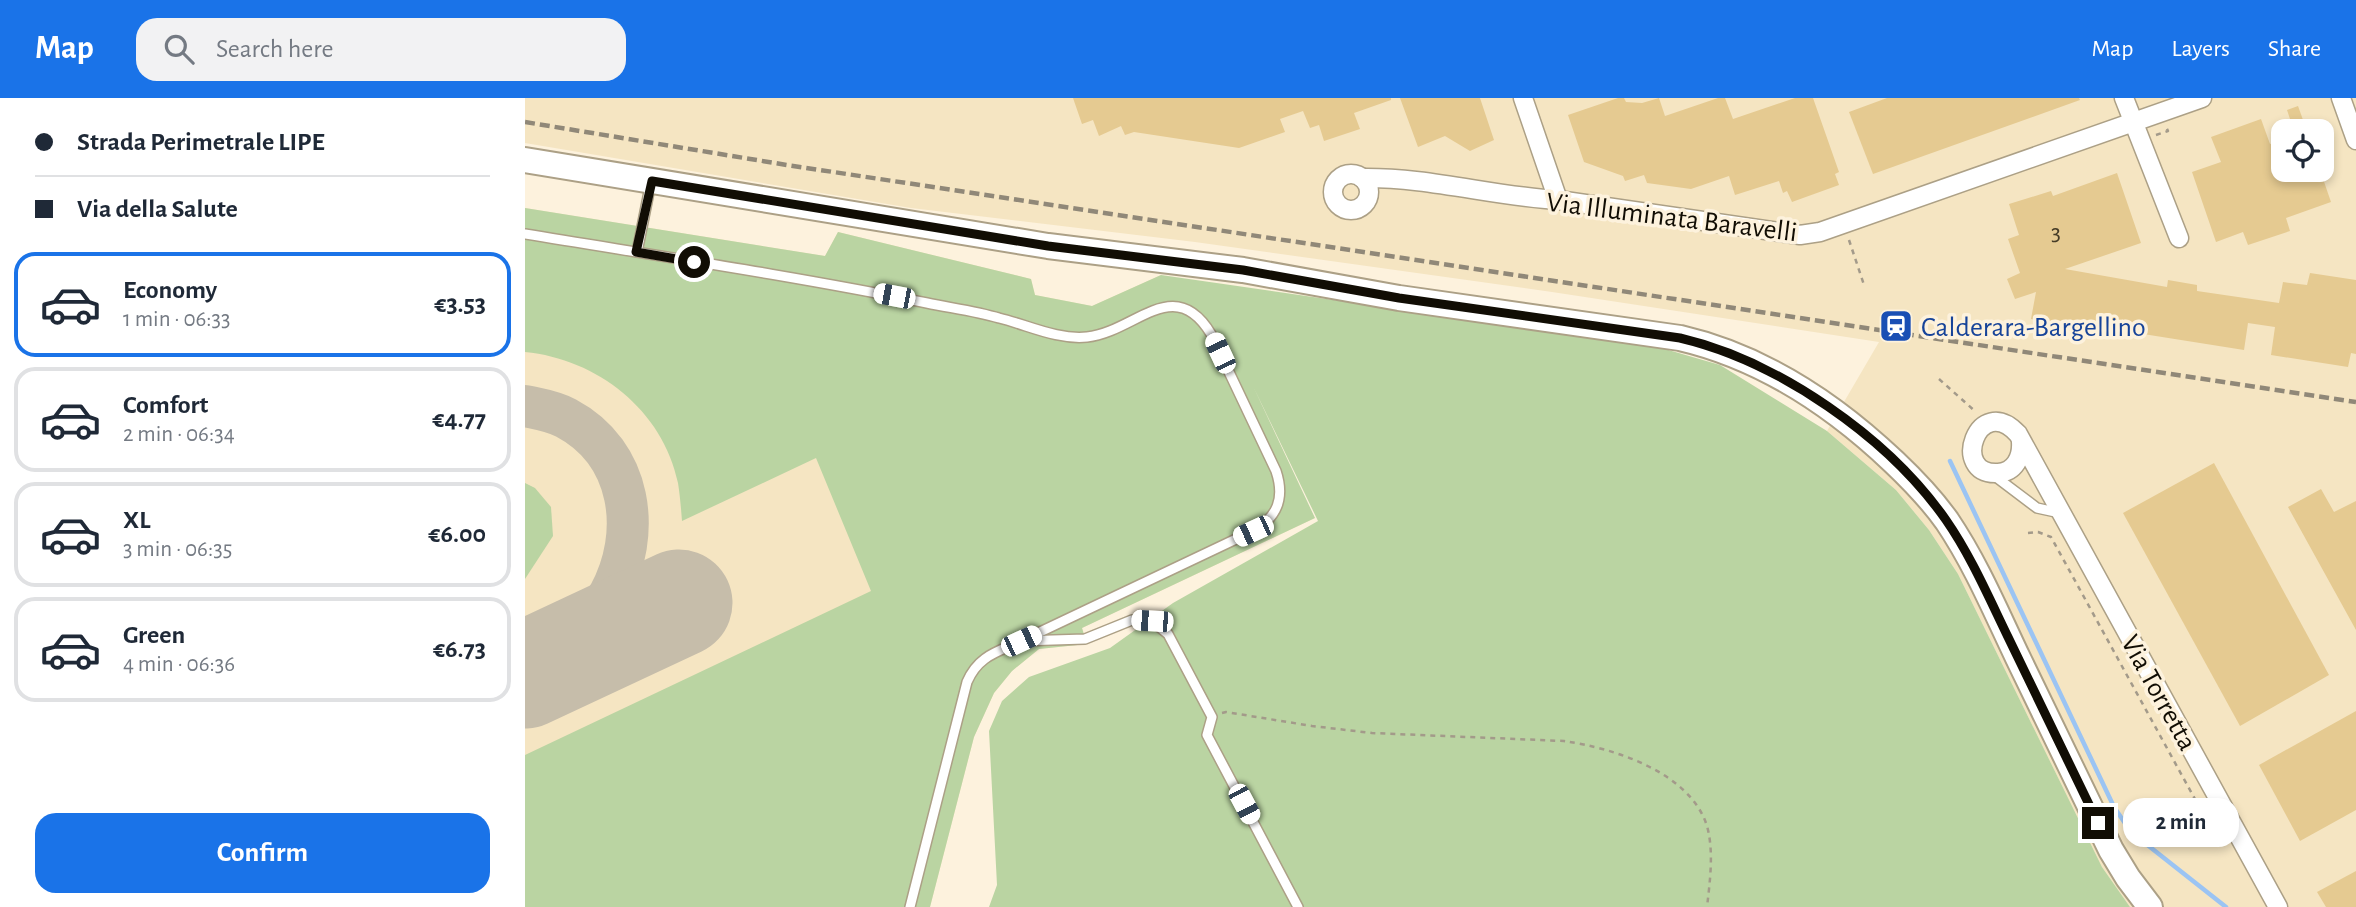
<!DOCTYPE html>
<html lang="en">
<head>
<meta charset="utf-8">
<style>
  :root { --surface:#fff; --page:#f2f2f3; --text:#1f2937; --muted:#747a83; --line:#e0e1e3; --accent:#1a73e8 }
  body { margin:0; font-family:"Alegreya Sans",sans-serif; background:var(--page); color:var(--text); height:100vh; display:flex; flex-direction:column; font-size:26px; white-space:nowrap }
  * { box-sizing:border-box; margin:0 }
  p { font-size:23px; color:var(--muted) }
  .icon { flex:none; width:38px; height:38px; fill:none; stroke:currentColor; stroke-width:2; stroke-linecap:round; stroke-linejoin:round }
  .map { position:relative; flex:1; overflow:hidden }
  .sheet { display:flex; flex-direction:column; background:var(--surface); width:525px }
  .sheet>* { flex:none }
  .guide { display:grid; align-content:center; height:154px; padding:0 35px; background:var(--surface) }
  .fabs { position:absolute; left:1746px; top:21px; display:grid; gap:14px }
  .fabs a { display:grid; place-items:center; width:63px; height:63px; border-radius:14px; background:var(--surface); box-shadow:0 4px 10px #0003; font-size:35px }
  .end { position:absolute; width:32px; height:32px; margin:-16px; border:9px solid #110d04; background:#fff; box-shadow:0 0 0 4px #fff }
  .from { border-radius:50% }
  .bubble { position:absolute; height:49px; border-radius:21px; background:var(--surface); box-shadow:0 4px 10px #0003; font-size:23px; font-weight:600; line-height:49px; text-align:center }
  .car { position:absolute; width:21px; height:42px; margin:-21px -10px; border-radius:9px; box-shadow:0 0 5px 2px #0007; background:linear-gradient(#fff 24%,#345 0 40%,#fff 0 76%,#345 0 86%,#fff 0) }
  .guide b { display:flex; align-items:center; gap:24px; height:66px; font-size:26px }
  .guide b+b { border-top:2px solid var(--line) }
  .guide i { width:18px; height:18px; background:var(--text) }
  ul { padding:0; list-style:none }
  li { display:flex; align-items:center; gap:21px; height:105px; margin:0 14px 10px; padding:0 21px; border:4px solid var(--line); border-radius:21px }
  li div { flex:1 }
  li b { display:block; font-size:26px }
  li em { font-style:normal; font-weight:600 }
  li.current { border-color:var(--accent) }
  li>.icon { width:63px; height:63px; stroke-width:1.5 }
  .cta { display:flex; gap:14px; margin-top:auto; padding:14px 35px }
  .cta a { flex:1; height:80px; border-radius:21px; background:var(--accent); color:#fff; font-size:28px; font-weight:600; line-height:80px; text-align:center }
  header { display:flex; align-items:center; gap:42px; box-sizing:border-box; height:98px; padding:0 35px; background:var(--accent); color:#fff }
  header strong { font-size:33px }
  nav { display:flex; gap:38px; margin-inline-start:auto; font-size:24px }
  .search { width:490px; height:63px; background:var(--page); display:flex; align-items:center; gap:18px; box-sizing:border-box; padding:0 24px; border-radius:21px; color:var(--muted); font-size:26px }
  main { display:flex; flex:1; min-height:0 }
  .map>svg:first-child { display:block }
  .built { fill:#f5e5c2; fill-rule:evenodd }
  .green { fill:#bad4a2 }
  .lines { fill:none; stroke-linecap:round; stroke-linejoin:round }
  .stream { stroke:#9bc4f3; stroke-width:4.5 }
  .taxiway { stroke:#c6bdaa; stroke-width:42 }
  .runway { stroke:#c6bdaa; stroke-width:107 }
  .building { fill:#e5ca91 }
  .lane-casing { stroke:#aca086; stroke-width:12 }
  .street-casing { stroke:#aca086; stroke-width:21 }
  .secondary-casing { stroke:#aca086; stroke-width:28 }
  .path { stroke:#a39a8a; stroke-width:2.5; stroke-dasharray:5 5; stroke-linecap:butt }
  .lane { stroke:#fff; stroke-width:9 }
  .street { stroke:#fff; stroke-width:18 }
  .secondary { stroke:#fff; stroke-width:24 }
  .rail { stroke:#908878; stroke-width:4.5; stroke-dasharray:10 5; stroke-linecap:butt }
  .route { stroke:#110d04; stroke-width:9 }
  .labels { text-anchor:middle; stroke-width:7; stroke-linejoin:round; paint-order:stroke }
  .number-label { font-size:24px; fill:#463c27 }
  .street-label { font-size:28px; fill:#110d04; stroke:#fdf2dd }
  .transit-label { font-size:28px; fill:#164399; stroke:#fdf2dd; text-anchor:start }
</style>
</head>
<body>
<header>
<strong>Map</strong>
<div class="search"><svg class="icon" aria-label="search" viewBox="0 0 24 24"><circle cx="10" cy="10" r="6"/><path d="M15 15l6 6"/></svg>Search here</div>
<nav><a>Map</a><a>Layers</a><a>Share</a></nav>
</header>
<main>
<section class="sheet">
<div class="guide">
<b><i class="from"></i>Strada Perimetrale LIPE</b>
<b><i></i>Via della Salute</b>
</div>
<ul>
<li class="current"><svg class="icon" aria-label="car" viewBox="0 0 24 24"><path d="M5 17H2v-5l4-1 3-4h7l3 4 3 1v5h-3M9 17h6M6 11h13"/><circle cx="7" cy="17" r="2"/><circle cx="17" cy="17" r="2"/></svg><div><b>Economy</b><p>1 min · 06:33</p></div><em>€3.53</em></li>
<li><svg class="icon" aria-label="car" viewBox="0 0 24 24"><path d="M5 17H2v-5l4-1 3-4h7l3 4 3 1v5h-3M9 17h6M6 11h13"/><circle cx="7" cy="17" r="2"/><circle cx="17" cy="17" r="2"/></svg><div><b>Comfort</b><p>2 min · 06:34</p></div><em>€4.77</em></li>
<li><svg class="icon" aria-label="car" viewBox="0 0 24 24"><path d="M5 17H2v-5l4-1 3-4h7l3 4 3 1v5h-3M9 17h6M6 11h13"/><circle cx="7" cy="17" r="2"/><circle cx="17" cy="17" r="2"/></svg><div><b>XL</b><p>3 min · 06:35</p></div><em>€6.00</em></li>
<li><svg class="icon" aria-label="car" viewBox="0 0 24 24"><path d="M5 17H2v-5l4-1 3-4h7l3 4 3 1v5h-3M9 17h6M6 11h13"/><circle cx="7" cy="17" r="2"/><circle cx="17" cy="17" r="2"/></svg><div><b>Green</b><p>4 min · 06:36</p></div><em>€6.73</em></li>
</ul>
<div class="cta"><a>Confirm</a></div>
</section>
<div class="map">
<svg width="1831" height="809" viewBox="0 0 1831 809">
  <rect width="100%" height="100%" fill="#fdf2dd"/>
  <g class="built">
    <path d="M0,0H1831V809H1605L1577,769L1433,476L1404,432L1371,392L1302,333L1354,244L1027,194L670,144L386,110L0,45ZM1759,33H1797V72H1759Z"/>
    <polygon points="0,110 300,158 313,134 506,181 510,197 567,208 636,177 790,420 557,530 562,546 514,551 487,573 469,595 449,639 405,809 0,809"/>
  </g>
  <g class="green">
    <path d="M0,110L300,158L313,134L506,181L510,197L567,208L636,177L1133,249L1195,267L1302,333L1371,392L1404,432L1433,476L1577,769L1605,809H464L472,787L464,633L477,603L504,579L585,550L648,505L793,423L728,288L790,420L557,530L562,546L514,551L487,573L469,595L449,639L405,809H0V657L346,493L291,360L157,423C156,410 155,398 153,385C138,312 72,261 0,254Z"/>
    <polygon points="0,385 10,390 26,409 28,438 0,481"/>
  </g>
  <g class="lines">
    <polyline class="stream" points="1425,363 1589,709 1606,734 1701,809"/>
    <path class="taxiway" d="M0,308C14,311 28,313 41,320C107,355 118,435 84,497C64,530 35,553 4,575"/>
    <polyline class="runway" points="0,577 154,505"/>
  </g>
  <g class="building">
    <polygon points="548,0 866,0 866,2 829,15 835,31 799,43 794,27 785,30 778,13 755,21 760,34 714,50 609,34 600,37 596,28 574,38 568,22 557,26"/>
    <polygon points="875,0 955,0 969,42 945,53 920,38 893,49"/>
    <polygon points="1093,0 1099,0 1101,4 1117,5 1134,0 1140,18 1193,0 1200,0 1208,21 1270,0 1288,0 1314,74 1310,76 1314,87 1267,104 1262,93 1258,95 1254,83 1210,97 1204,78 1166,91 1122,85 1119,77 1100,83 1098,78 1059,64 1043,17"/>
    <polygon points="1362,0 1554,0 1555,2 1348,76 1324,14"/>
    <polygon points="1773,8 1782,33 1769,33 1762,12"/>
    <polygon points="1736,21 1745,46 1759,42 1759,72 1795,72 1806,104 1761,120 1765,133 1723,147 1718,134 1691,144 1667,74 1696,64 1686,39"/>
    <polygon points="1592,75 1616,145 1540,171 1642,189 1643,182 1672,187 1672,193 1754,205 1758,184 1782,187 1785,175 1831,182 1831,256 1826,255 1823,269 1746,257 1750,229 1723,225 1719,252 1530,222 1530,225 1506,221 1511,194 1490,201 1482,181 1495,175 1483,141 1494,137 1484,106 1526,93 1528,98"/>
    <polygon points="1689,365 1804,577 1715,628 1598,415"/>
    <polygon points="1796,391 1809,414 1831,403 1831,532 1763,409"/>
    <polygon points="1831,613 1831,712 1775,743 1734,667"/>
    <polygon points="1831,773 1831,809 1801,809 1792,794"/>
  </g>
  <g class="lines">
    <defs>
      <g id="lane">
        <path d="M0,136C134,158 269,178 402,205C426,210 451,213 474,220C503,227 532,242 562,239C610,234 649,175 686,236L751,373C760,400 753,419 728,433L496,543L560,541L607,522L627,523L643,536L687,619L682,637L773,809"/>
        <polyline points="112,154 126,84"/>
        <polyline points="1467,376 1512,410 1535,415"/>
        <path d="M385,809L442,584C453,558 472,554 496,543"/>
      </g>
      <g id="street">
        <polyline points="998,0 1033,102"/>
        <polyline points="1599,0 1654,140"/>
        <polyline points="1816,0 1831,42"/>
        <circle cx="826" cy="94" r="18"/>
        <path d="M837,80C903,79 967,98 1033,102L1275,137L1295,134L1677,0"/>
        <path d="M1496,344C1497,359 1490,374 1473,375C1424,378 1453,293 1493,336L1753,809"/>
      </g>
      <path id="secondary" d="M0,62L523,148L718,172L874,200L1155,240C1237,259 1308,306 1369,364C1388,382 1407,402 1422,423C1451,466 1471,514 1493,560C1524,624 1555,688 1586,752L1603,780L1625,809"/>
    </defs>
    <use href="#lane" class="lane-casing"/>
    <use href="#street" class="street-casing"/>
    <use href="#secondary" class="secondary-casing"/>
    <g class="path">
      <polyline points="1631,37 1643,33 1641,29"/>
      <polyline points="1324,142 1339,187"/>
      <polyline points="1414,281 1451,314"/>
      <polyline points="1503,435 1513,434 1526,439 1671,703 1688,729"/>
      <path d="M697,615L701,614L787,628L847,635L1039,643C1088,650 1165,674 1182,728C1189,753 1185,783 1182,809"/>
    </g>
    <use href="#lane" class="lane"/>
    <use href="#street" class="street"/>
    <use href="#secondary" class="secondary"/>
    <polyline class="rail" points="0,24 262,67 1831,304"/>
  </g>
  <g class="lines">
    <path class="route" d="M169,164L111,154L127,83L523,148L718,172L874,200L1155,240C1253,263 1363,339 1421,422C1446,458 1464,500 1483,539C1513,601 1543,663 1573,725"/>
  </g>
  <defs>
    <symbol id="station-square" viewBox="-11 -11 22 22"><rect x="-9" y="-9" width="18" height="18" rx="4" fill="#1a4fb4" stroke="#fdf2dd"/><path d="M-3-6H3Q5-6 5-4V2Q5 4 3 4L4.5 6H3L1.5 4h-3L-3 6H-4.5L-3 4Q-5 4-5 2V-4Q-5-6-3-6ZM-3.5-4v3h7v-3ZM-3.5 1v1.5H-2V1ZM2 1v1.5H3.5V1Z" fill="#fff"/></symbol>
  </defs>
  <g fill-rule="evenodd">
    <use href="#station-square" x="1352" y="209" width="38" height="38"/>
  </g>
  <g class="labels">
    <g class="number-label">
      <text x="1531" y="142">3</text>
    </g>
    <g class="street-label">
      <text transform="translate(1147 118) rotate(7)" y="10">Via Illuminata Baravelli</text>
      <text transform="translate(1635 594) rotate(61)" y="10">Via Torretta</text>
    </g>
    <g class="transit-label">
      <text x="1396" y="238">Calderara-Bargellino</text>
    </g>
  </g>
</svg>
<div class="fabs">
<a><svg class="icon" aria-label="locate" viewBox="0 0 24 24"><circle cx="12" cy="12" r="6"/><path d="M12 2v4M12 18v4M2 12h4M18 12h4"/></svg></a>
</div>
<i class="end from" style="left:169px;top:164px"></i>
<i class="end" style="left:1573px;top:725px"></i>
<div class="bubble" style="left:1598px;top:700px;width:116px">2 min</div>
<i class="car" style="left:369px;top:198px;rotate:281deg"></i>
<i class="car" style="left:695px;top:255px;rotate:335deg"></i>
<i class="car" style="left:728px;top:433px;rotate:245deg"></i>
<i class="car" style="left:627px;top:523px;rotate:273deg"></i>
<i class="car" style="left:496px;top:543px;rotate:65deg"></i>
<i class="car" style="left:719px;top:706px;rotate:152deg"></i>
</div>
</main>
</body>
</html>
